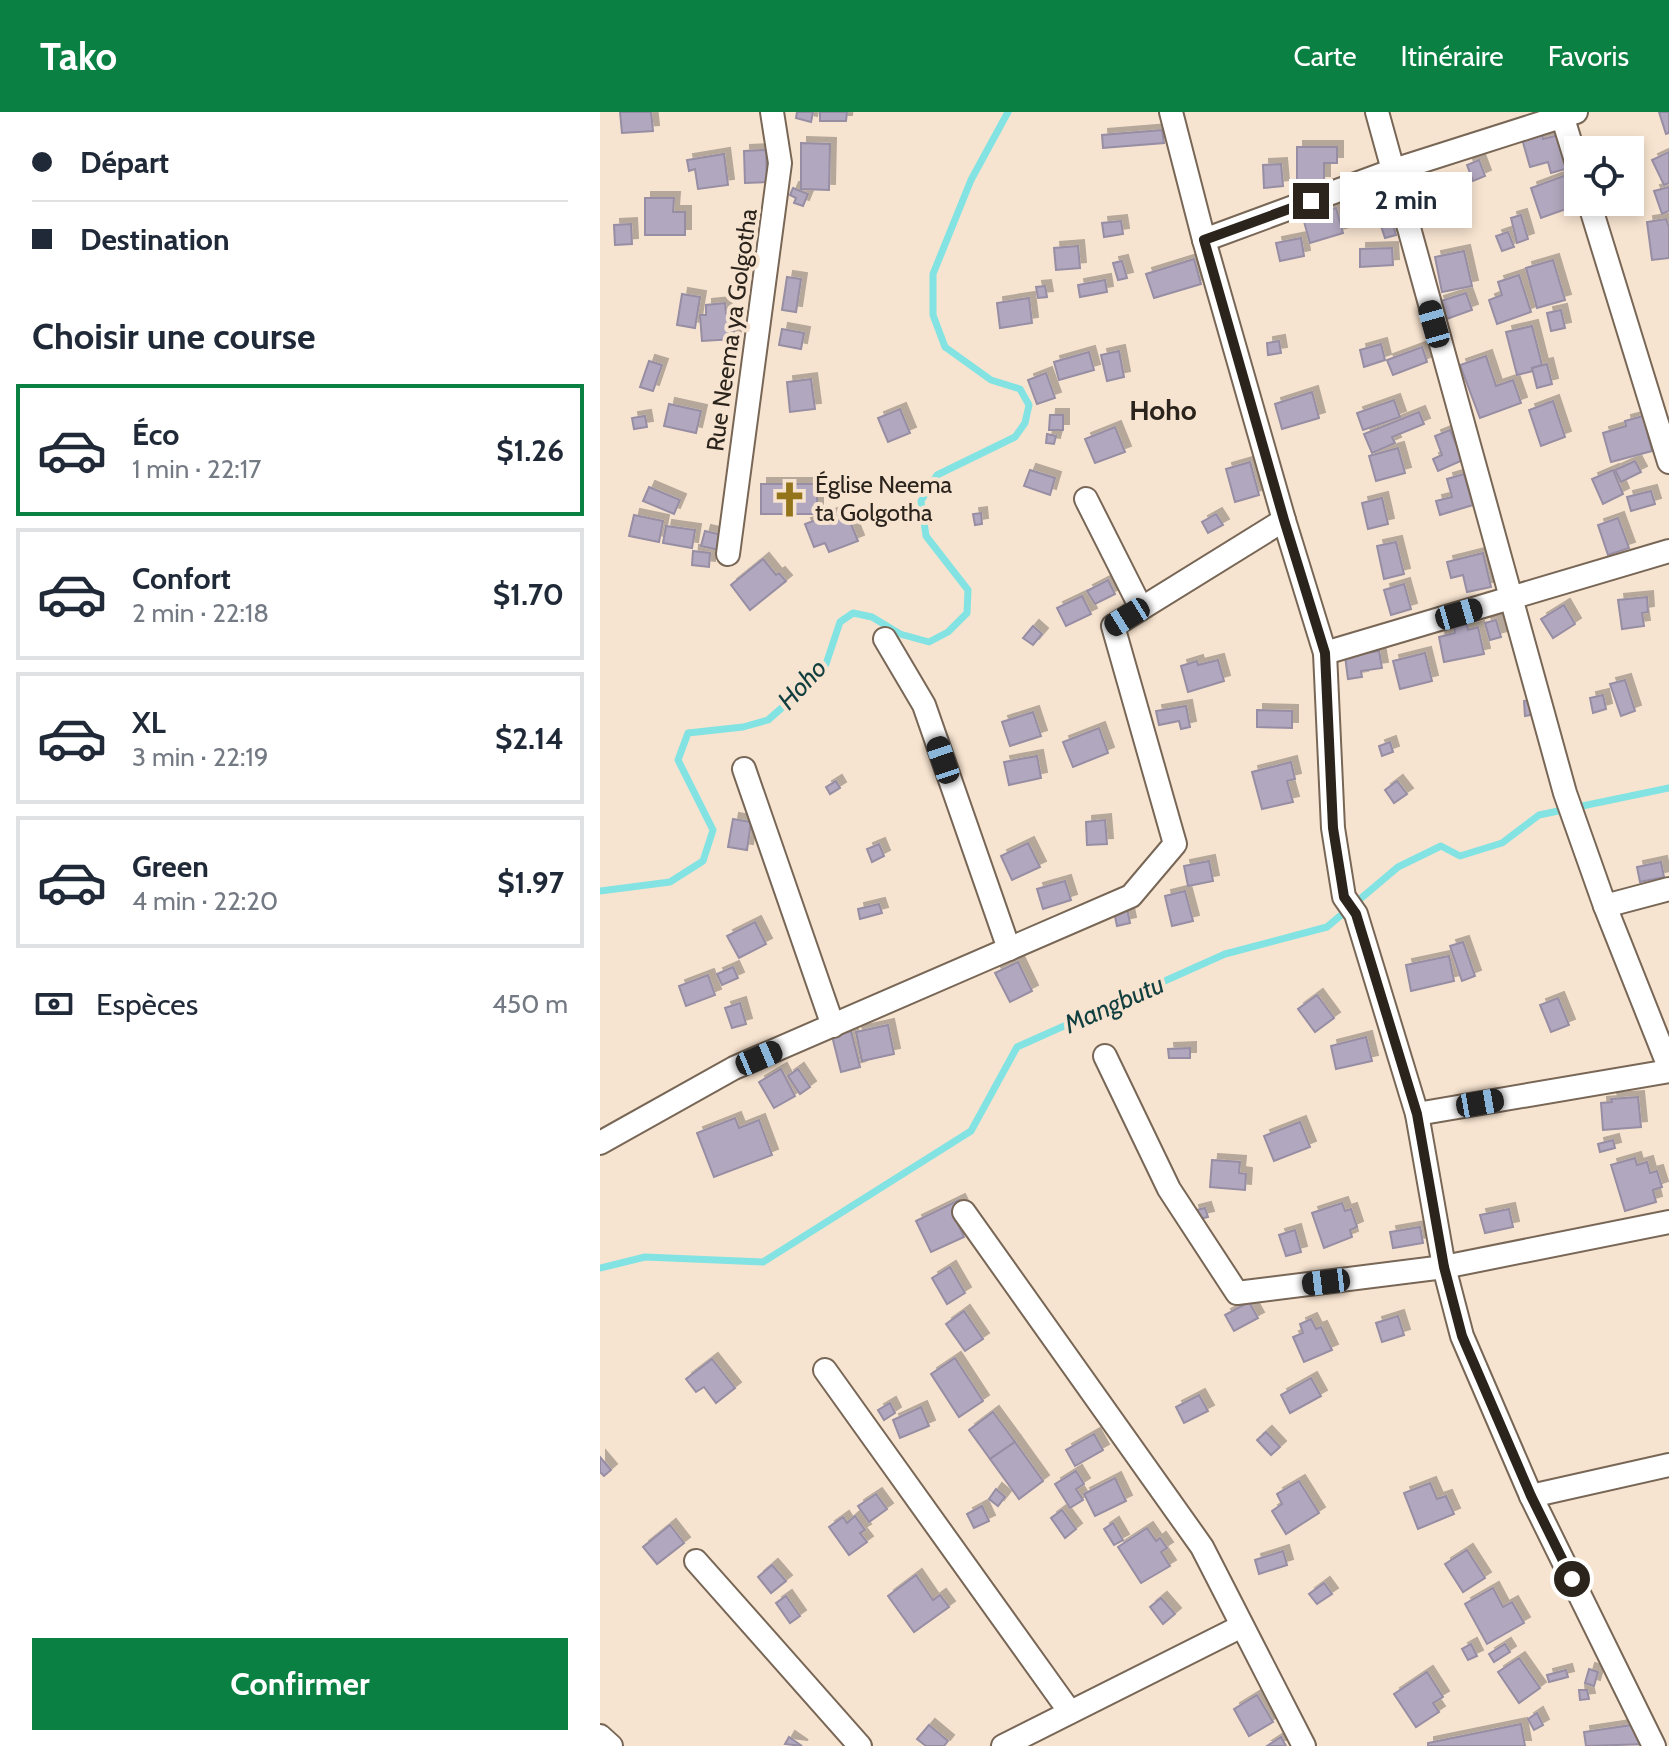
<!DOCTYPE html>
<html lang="fr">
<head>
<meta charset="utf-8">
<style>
  :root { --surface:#fff; --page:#f2f2f3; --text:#1f2937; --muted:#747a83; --line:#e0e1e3; --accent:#0b8043 }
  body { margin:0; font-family:Cabin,sans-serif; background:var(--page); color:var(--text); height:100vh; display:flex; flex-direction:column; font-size:30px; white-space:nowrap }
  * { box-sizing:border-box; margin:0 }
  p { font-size:26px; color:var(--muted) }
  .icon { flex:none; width:44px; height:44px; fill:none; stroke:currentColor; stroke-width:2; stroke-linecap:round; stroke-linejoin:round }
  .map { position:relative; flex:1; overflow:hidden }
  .panel { display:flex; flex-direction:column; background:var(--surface); width:600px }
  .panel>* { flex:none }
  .hud { display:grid; align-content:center; height:176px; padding:0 32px; background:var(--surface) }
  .controls { position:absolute; left:964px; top:24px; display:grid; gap:16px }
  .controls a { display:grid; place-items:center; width:80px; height:80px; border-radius:0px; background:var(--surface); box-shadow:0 4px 12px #0003; font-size:40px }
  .end { position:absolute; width:36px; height:36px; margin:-18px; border:10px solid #2b241d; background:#fff; box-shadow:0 0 0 4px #fff }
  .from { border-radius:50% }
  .bubble { position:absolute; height:56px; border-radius:0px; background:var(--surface); box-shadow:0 4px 12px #0003; font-size:26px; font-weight:700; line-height:56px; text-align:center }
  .car { position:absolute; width:24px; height:48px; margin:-24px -12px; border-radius:10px; box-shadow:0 0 6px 2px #0007; background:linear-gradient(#222 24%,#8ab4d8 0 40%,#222 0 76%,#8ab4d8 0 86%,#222 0) }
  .hud b { display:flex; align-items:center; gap:28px; height:76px; font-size:30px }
  .hud b+b { border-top:2px solid var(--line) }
  .hud i { width:20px; height:20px; background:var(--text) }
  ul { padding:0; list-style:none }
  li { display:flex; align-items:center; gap:24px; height:132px; margin:0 16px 12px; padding:0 16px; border:4px solid var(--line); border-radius:0px }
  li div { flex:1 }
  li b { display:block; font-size:30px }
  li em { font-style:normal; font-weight:700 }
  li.current { border-color:var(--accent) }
  li>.icon { width:72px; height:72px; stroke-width:1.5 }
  h2 { padding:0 32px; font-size:36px; line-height:96px }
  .pay { display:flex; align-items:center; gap:20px; height:88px; padding:0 32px; font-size:30px }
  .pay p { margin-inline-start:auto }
  .action { display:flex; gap:16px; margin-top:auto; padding:16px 32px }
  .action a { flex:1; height:92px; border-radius:0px; background:var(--accent); color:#fff; font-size:32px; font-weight:700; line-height:92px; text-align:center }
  header { display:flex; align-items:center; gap:48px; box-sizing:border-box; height:112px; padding:0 40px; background:var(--accent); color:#fff }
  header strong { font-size:38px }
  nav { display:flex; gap:44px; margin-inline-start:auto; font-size:28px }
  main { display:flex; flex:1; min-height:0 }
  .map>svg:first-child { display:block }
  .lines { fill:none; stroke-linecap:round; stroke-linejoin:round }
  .stream { stroke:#83e3e2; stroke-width:7 }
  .building { fill:#b1a7be; stroke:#978ea4; stroke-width:2; filter:url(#shadow) }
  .minor-casing { stroke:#786756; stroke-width:26 }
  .minor { stroke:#fff; stroke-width:22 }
  .route { stroke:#2b241d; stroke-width:10 }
  .labels { text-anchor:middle; stroke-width:8; stroke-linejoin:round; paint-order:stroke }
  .street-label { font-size:24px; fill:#2b241d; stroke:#f7e4d0 }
  .poi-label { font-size:24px; fill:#2b241d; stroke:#f7e4d0; text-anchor:start }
  .water-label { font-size:26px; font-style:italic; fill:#113e3e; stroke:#f7e4d0 }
  .quarter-label { font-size:28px; font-weight:bold; fill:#2b241d; stroke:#f7e4d0 }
</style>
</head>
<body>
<header>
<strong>Tako</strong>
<nav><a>Carte</a><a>Itinéraire</a><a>Favoris</a></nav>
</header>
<main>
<section class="panel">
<div class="hud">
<b><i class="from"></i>Départ</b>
<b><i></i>Destination</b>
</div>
<h2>Choisir une course</h2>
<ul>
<li class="current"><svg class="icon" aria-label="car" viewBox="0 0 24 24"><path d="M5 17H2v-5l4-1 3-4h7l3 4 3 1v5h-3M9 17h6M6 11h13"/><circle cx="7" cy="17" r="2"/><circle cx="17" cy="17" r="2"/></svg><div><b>Éco</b><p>1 min · 22:17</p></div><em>$1.26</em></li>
<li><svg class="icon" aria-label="car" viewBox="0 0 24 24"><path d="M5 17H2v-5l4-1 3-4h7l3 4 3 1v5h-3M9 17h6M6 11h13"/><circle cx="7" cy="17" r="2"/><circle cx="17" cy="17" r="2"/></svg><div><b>Confort</b><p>2 min · 22:18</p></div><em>$1.70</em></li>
<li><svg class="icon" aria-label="car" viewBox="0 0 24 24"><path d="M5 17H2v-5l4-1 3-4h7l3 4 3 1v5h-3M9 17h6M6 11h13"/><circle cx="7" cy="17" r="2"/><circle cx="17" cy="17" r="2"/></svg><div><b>XL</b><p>3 min · 22:19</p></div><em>$2.14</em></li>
<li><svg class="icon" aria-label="car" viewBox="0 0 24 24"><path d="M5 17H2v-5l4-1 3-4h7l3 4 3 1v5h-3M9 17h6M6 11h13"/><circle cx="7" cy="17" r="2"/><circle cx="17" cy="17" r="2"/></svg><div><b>Green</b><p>4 min · 22:20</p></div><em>$1.97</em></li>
</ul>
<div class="pay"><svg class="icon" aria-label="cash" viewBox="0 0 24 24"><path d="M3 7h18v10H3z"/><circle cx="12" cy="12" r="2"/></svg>Espèces<p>450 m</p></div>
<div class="action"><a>Confirmer</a></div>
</section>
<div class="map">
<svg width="1069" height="1634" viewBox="0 0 1069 1634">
  <defs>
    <filter id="shadow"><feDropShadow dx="6" dy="-6" stdDeviation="0" flood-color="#0004"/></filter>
  </defs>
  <rect width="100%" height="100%" fill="#f7e4d0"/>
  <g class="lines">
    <g class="stream">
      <polyline points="0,779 70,770 103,749 113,718 78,648 88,621 143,615 168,608 210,571 226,552 240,510 253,501 272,505 300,522 329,530 348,520 367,501 368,478 326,424 321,389 337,363 415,325 425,311 429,293 420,277 391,268 345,235 333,203 333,162 371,68 408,0"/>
      <polyline points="0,1156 45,1145 163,1150 371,1019 417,935 625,842 727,815 798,755 841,734 860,744 902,731 939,703 1069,676"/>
    </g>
  </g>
  <g class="building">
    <polygon points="20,0 51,0 53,19 22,21"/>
    <polygon points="197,0 213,0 211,10 196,6"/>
    <polygon points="220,0 247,0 246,9 220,9"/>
    <polygon points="1059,0 1069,0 1069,21 1066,22"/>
    <polygon points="562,18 564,31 503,36 502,23"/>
    <polygon points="942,21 943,27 963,22 972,55 951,61 948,50 930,55 922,27"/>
    <polygon points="201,31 230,32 229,78 201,77"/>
    <polygon points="697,35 737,35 737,51 724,51 724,70 697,70"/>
    <polygon points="166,38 167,70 145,71 144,39"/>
    <polygon points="1069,40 1069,71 1064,73 1052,48"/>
    <polygon points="124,42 128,73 98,77 95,57 89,59 87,48"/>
    <polygon points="879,48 885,64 873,69 867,53"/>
    <polygon points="681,52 683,74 664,76 663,53"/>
    <polygon points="969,62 980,92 941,106 931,76"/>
    <polygon points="1069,75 1069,99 1062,102 1054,79"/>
    <polygon points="193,76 208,82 203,94 194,91 196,86 190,83"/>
    <polygon points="784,84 796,123 785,126 772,87"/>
    <polygon points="45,86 74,86 73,100 85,100 85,123 45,123"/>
    <polygon points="736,96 743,121 710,131 703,106"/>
    <polygon points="921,103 928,127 917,131 911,106"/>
    <polygon points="1066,107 1069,115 1069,146 1052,148 1047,110"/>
    <polygon points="521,109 523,122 504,125 502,111"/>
    <polygon points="31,112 32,132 15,133 14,113"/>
    <polygon points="908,120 914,135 902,139 896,124"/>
    <polygon points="701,126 704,144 680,149 676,131"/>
    <polygon points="478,134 480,156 456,158 454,136"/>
    <polygon points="792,136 793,153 760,155 760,137"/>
    <polygon points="864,139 872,174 842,180 835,145"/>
    <polygon points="594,147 601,172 554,186 546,162"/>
    <polygon points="953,148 965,188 937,196 926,156"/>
    <polygon points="522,149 527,166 518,168 513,151"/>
    <polygon points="919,163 931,200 897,212 889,188 902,183 898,170"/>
    <polygon points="187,165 201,167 196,200 182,198"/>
    <polygon points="505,168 507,180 480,185 478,173"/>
    <polygon points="445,174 447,185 438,186 436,175"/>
    <polygon points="866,181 872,198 844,208 838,190"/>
    <polygon points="82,182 100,185 95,216 77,213"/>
    <polygon points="429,186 432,211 400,216 397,191"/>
    <polygon points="125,191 126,201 133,201 135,227 102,229 100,203 106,203 106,193"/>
    <polygon points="961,198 965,216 951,219 947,201"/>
    <polygon points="932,214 942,253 932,256 933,259 917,263 906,220"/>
    <polygon points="182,217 204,221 201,237 179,233"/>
    <polygon points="679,229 681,241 668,243 667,231"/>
    <polygon points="781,232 785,248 764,255 760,238"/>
    <polygon points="822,235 827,250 793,263 787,248"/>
    <polygon points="519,239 524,265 507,269 501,243"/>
    <polygon points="489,240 494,258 459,268 454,250"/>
    <polygon points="886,244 896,274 913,268 921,291 880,306 860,253"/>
    <polygon points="49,249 62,253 53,279 40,275"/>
    <polygon points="947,252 952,272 937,276 932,256"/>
    <polygon points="446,261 455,286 437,292 428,268"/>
    <polygon points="211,267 215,297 190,300 187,270"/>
    <polygon points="712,280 719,306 682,317 675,292"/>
    <polygon points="794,288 800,305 763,318 757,301"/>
    <polygon points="953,289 965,325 941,334 929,298"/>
    <polygon points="69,292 101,299 96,321 64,314"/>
    <polygon points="300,297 310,321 288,330 278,306"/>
    <polygon points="819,300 824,312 792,325 795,331 772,341 764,322"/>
    <polygon points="450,303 463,303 463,318 449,318"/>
    <polygon points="45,304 47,315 34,317 32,306"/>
    <polygon points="1043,304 1052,339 1011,350 1003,321 1026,314 1025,309"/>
    <polygon points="515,315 525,340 495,351 485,327"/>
    <polygon points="850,318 863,348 838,359 833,347 842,343 835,324"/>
    <polygon points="447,322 456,324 454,332 446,331"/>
    <polygon points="798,336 805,361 776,369 769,344"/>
    <polygon points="1035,349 1041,360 1021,370 1015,358"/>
    <polygon points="650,350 659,383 635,390 626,357"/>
    <polygon points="430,358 455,366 450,383 424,374"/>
    <polygon points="1013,358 1023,382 1003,392 992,367"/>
    <polygon points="864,362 873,393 840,403 836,389 852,385 847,367"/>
    <rect x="161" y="372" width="56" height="30"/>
    <polygon points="49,375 80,388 74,402 43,389"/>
    <polygon points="1051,379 1055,392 1031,399 1027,385"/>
    <polygon points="782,386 788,412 768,417 762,391"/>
    <polygon points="245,397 258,429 229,440 225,431 214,435 205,412"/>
    <polygon points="381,401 382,412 375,413 373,402"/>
    <polygon points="616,402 623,413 608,421 602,410"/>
    <polygon points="34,403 63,409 59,430 29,424"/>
    <polygon points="1018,406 1029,436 1008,443 998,413"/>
    <polygon points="66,414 95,418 92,436 63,431"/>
    <polygon points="105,419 122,423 119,438 101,434"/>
    <polygon points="796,430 804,462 784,467 777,434"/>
    <polygon points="93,439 110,441 109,455 92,453"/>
    <polygon points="883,441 891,475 867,480 863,463 851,466 847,450"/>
    <polygon points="163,447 176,463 179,461 186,469 150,498 131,473"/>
    <polygon points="508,468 515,482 495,492 487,479"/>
    <polygon points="804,472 811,497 791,503 784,478"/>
    <polygon points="482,484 491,502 466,514 457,496"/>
    <polygon points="1047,485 1048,500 1042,501 1044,514 1022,517 1018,488"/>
    <polygon points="964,493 975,512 953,526 941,507"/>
    <polygon points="896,508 901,525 890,528 885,511"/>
    <polygon points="867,512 868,518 878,515 884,542 844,550 839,525 855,521 854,515"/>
    <polygon points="433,514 442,522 433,533 423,526"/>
    <polygon points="779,539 782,556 761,559 762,565 748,567 745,544"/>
    <polygon points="825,541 832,569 800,577 793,549"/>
    <polygon points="618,548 624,569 588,580 581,554 597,549 598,553"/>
    <polygon points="1025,568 1035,599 1021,604 1010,572"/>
    <polygon points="1003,583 1006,597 993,601 990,586"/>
    <polygon points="934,587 936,602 925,604 924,589"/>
    <polygon points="586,594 590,615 581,617 579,609 559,613 556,599"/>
    <polygon points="657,598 692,599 692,616 657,615"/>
    <polygon points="433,600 441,624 410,634 402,610"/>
    <polygon points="499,616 508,641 473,655 463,630"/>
    <polygon points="790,630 793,640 782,644 779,634"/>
    <polygon points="437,644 441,666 409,673 404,650"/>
    <polygon points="691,650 695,667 687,669 693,690 662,697 652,660"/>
    <polygon points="236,669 240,676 230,682 226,675"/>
    <polygon points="797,669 807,682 794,691 785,678"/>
    <polygon points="133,707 151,710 147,738 128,735"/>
    <polygon points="505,708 507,732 487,733 486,710"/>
    <polygon points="428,731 440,755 412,768 401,744"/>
    <polygon points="279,732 284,744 272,750 267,737"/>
    <polygon points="609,749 613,769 588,774 584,754"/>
    <polygon points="1061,750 1064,765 1040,770 1037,755"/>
    <polygon points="465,769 471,788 443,797 437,777"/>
    <polygon points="585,779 593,809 572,814 565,784"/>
    <polygon points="279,792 282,801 260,807 258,797"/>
    <polygon points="526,792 530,811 517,814 513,795"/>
    <polygon points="155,810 166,832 139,846 127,824"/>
    <polygon points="863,830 875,864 862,869 850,834"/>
    <polygon points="849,844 854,869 811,879 806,853"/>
    <polygon points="418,850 432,879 410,890 395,861"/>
    <polygon points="133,855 138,866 122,873 117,862"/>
    <polygon points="108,863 115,883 86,894 79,874"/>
    <polygon points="717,883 734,906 715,920 698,897"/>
    <polygon points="958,886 969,913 951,920 940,893"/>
    <polygon points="140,891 146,912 132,916 125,896"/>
    <polygon points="288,913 294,942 262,949 256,920"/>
    <polygon points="251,919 260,955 241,960 232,924"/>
    <polygon points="766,925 772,949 736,957 731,934"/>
    <polygon points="590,936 590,946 569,946 568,937"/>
    <polygon points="181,957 195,984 174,996 159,970"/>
    <polygon points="198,957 210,975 200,982 188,964"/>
    <polygon points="1038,985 1041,1015 1003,1018 1001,991 1012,990 1011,987"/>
    <polygon points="135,1006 139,1016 159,1008 172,1043 114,1065 97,1021"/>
    <polygon points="700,1010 710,1035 674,1049 664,1024"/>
    <polygon points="1013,1028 1015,1036 1000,1040 998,1032"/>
    <polygon points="1035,1046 1037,1053 1047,1050 1050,1061 1057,1059 1062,1075 1053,1078 1056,1090 1025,1099 1011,1053"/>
    <polygon points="612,1048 640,1050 639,1061 646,1062 645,1078 610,1075"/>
    <polygon points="359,1088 368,1107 358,1112 364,1125 331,1140 316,1109"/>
    <polygon points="742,1091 745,1099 751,1097 757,1115 750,1118 752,1125 724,1136 712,1101"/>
    <polygon points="605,1096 608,1105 595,1108 593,1099"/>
    <polygon points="909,1097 913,1115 885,1121 880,1103"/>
    <polygon points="820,1115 823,1131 793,1136 790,1120"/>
    <polygon points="695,1118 701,1140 686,1144 679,1123"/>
    <polygon points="350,1155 365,1181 347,1192 332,1166"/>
    <polygon points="649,1190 658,1206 634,1219 625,1203"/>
    <polygon points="364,1199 383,1227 365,1239 346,1212"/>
    <polygon points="798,1204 804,1223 782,1230 776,1211"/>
    <polygon points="711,1207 716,1217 721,1215 732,1238 704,1250 693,1225 703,1221 700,1212"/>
    <polygon points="355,1246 383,1289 359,1305 331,1262"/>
    <polygon points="112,1247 135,1276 116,1291 104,1275 96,1280 86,1267"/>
    <polygon points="711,1266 721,1284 690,1301 681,1283"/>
    <polygon points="599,1283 608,1299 584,1311 576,1295"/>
    <polygon points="290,1291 295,1301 284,1308 278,1298"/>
    <polygon points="321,1295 329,1314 300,1326 293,1308"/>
    <polygon points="393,1300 415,1330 390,1347 369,1318"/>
    <polygon points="666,1320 680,1335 671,1343 657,1328"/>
    <polygon points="494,1322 503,1338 475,1354 466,1338"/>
    <polygon points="415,1330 443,1369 419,1387 390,1347"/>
    <polygon points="0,1345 11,1358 4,1364 0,1360"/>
    <polygon points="476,1359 484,1372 476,1377 483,1388 470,1396 455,1372"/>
    <polygon points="515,1366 526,1389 495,1404 484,1382"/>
    <polygon points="699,1369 719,1401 686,1422 672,1399 682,1392 677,1382"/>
    <polygon points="830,1371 837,1387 846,1384 854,1402 818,1417 804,1381"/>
    <polygon points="396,1377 405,1385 398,1394 389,1387"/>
    <polygon points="276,1382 287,1397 269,1410 258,1394"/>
    <polygon points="382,1394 389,1409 374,1416 367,1402"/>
    <polygon points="462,1398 476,1417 465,1426 451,1406"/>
    <polygon points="255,1404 265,1418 260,1421 267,1430 249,1443 229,1415 243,1405 247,1411"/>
    <polygon points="513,1411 523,1428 514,1433 504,1417"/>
    <polygon points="70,1413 84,1431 57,1452 43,1435"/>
    <polygon points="547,1416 556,1429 560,1426 567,1436 561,1440 570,1454 541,1471 518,1435"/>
    <polygon points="867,1438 885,1466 863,1480 845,1452"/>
    <polygon points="683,1439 687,1453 659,1462 655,1448"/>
    <polygon points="172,1453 186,1469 171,1481 158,1465"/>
    <polygon points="316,1463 333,1488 340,1483 349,1495 314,1520 288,1484"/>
    <polygon points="724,1471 732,1482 717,1492 709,1482"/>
    <polygon points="893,1476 903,1495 912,1490 924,1511 887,1532 865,1492"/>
    <polygon points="186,1484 200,1504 190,1511 176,1491"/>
    <polygon points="561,1486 575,1502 563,1512 550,1495"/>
    <polygon points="871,1532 877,1544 868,1548 862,1537"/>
    <polygon points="905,1532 910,1540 894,1550 889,1542"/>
    <polygon points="919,1546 940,1576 919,1591 898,1560"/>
    <polygon points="989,1557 998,1560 994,1574 985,1571"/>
    <polygon points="966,1558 968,1565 949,1570 947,1563"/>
    <polygon points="827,1560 843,1585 833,1591 839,1600 816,1615 794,1582"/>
    <polygon points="979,1578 987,1578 989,1587 980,1588"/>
    <polygon points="657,1583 673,1610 649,1624 634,1597"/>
    <polygon points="937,1601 943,1613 934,1618 928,1607"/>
    <polygon points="1045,1611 1048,1632 986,1634 984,1620"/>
    <polygon points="921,1612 925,1634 828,1634 828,1631"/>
    <polygon points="329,1613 348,1629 344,1634 326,1634 317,1627"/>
    <polygon points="189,1625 202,1634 185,1632"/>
    <polygon points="681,1625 686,1634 667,1634"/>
  </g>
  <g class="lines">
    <defs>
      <g id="minor">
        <polyline points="571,0 604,128 684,408 725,541 733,716 744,785 756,802 817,1002 844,1155 862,1224 931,1384 1054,1634"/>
        <polyline points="777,0 965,681 1005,794 1069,955"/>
        <polyline points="961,0 978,55"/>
        <polyline points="989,90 1069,350"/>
        <polyline points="604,128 791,59 976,0"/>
        <polyline points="486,387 541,496"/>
        <polyline points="128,442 180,51 172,0"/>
        <polyline points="285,527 324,593 409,837"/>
        <polyline points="725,541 1069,439"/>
        <polyline points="144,657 233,914"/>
        <polyline points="1005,794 1069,777"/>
        <polyline points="505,944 569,1077 637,1181 844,1155 1069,1110"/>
        <polyline points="817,1002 1069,959"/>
        <polyline points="0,1031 134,956 531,784 575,732 513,514 684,408"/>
        <polyline points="364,1100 602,1435 704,1634"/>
        <polyline points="225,1258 470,1600"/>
        <polyline points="931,1384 1069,1353"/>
        <polyline points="96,1449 260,1634"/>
        <polyline points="0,1624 11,1634"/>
        <polyline points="403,1634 642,1514"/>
      </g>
    </defs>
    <use href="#minor" class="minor-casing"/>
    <use href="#minor" class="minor"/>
  </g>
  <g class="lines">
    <polyline class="route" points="711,89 604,128 684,408 725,541 733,716 744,785 756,802 817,1002 844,1155 862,1224 931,1384 972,1467"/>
  </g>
  <defs>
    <symbol id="church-bare" viewBox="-9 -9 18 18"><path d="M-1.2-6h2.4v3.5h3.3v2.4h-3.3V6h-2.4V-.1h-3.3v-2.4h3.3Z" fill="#93741b" stroke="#f7e4d0" stroke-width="2.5" paint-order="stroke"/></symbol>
  </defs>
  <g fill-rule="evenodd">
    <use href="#church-bare" x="164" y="362" width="51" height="51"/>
  </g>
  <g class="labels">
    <g class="street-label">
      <text transform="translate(132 218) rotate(-82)" y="8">Rue Neema ya Golgotha</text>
    </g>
    <g class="poi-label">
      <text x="215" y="381">Église Neema<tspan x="215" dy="28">ta Golgotha</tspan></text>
    </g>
    <g class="water-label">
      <text transform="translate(202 572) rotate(-47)" y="9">Hoho</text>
      <text transform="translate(514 892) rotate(-24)" y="9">Mangbutu</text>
    </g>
    <g class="quarter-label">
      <text x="563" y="308">Hoho</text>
    </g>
  </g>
</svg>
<div class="controls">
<a><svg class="icon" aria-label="locate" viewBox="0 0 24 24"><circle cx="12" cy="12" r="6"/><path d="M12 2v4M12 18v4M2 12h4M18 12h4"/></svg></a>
</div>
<i class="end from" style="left:972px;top:1467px"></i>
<i class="end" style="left:711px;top:89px"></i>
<div class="bubble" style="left:740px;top:60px;width:132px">2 min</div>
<i class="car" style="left:834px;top:212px;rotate:344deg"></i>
<i class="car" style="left:859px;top:502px;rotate:74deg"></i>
<i class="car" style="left:527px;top:505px;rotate:238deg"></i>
<i class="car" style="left:343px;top:648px;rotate:341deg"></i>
<i class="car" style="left:159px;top:946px;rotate:67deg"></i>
<i class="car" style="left:880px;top:991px;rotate:80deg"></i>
<i class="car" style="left:726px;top:1170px;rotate:263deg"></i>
</div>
</main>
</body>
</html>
